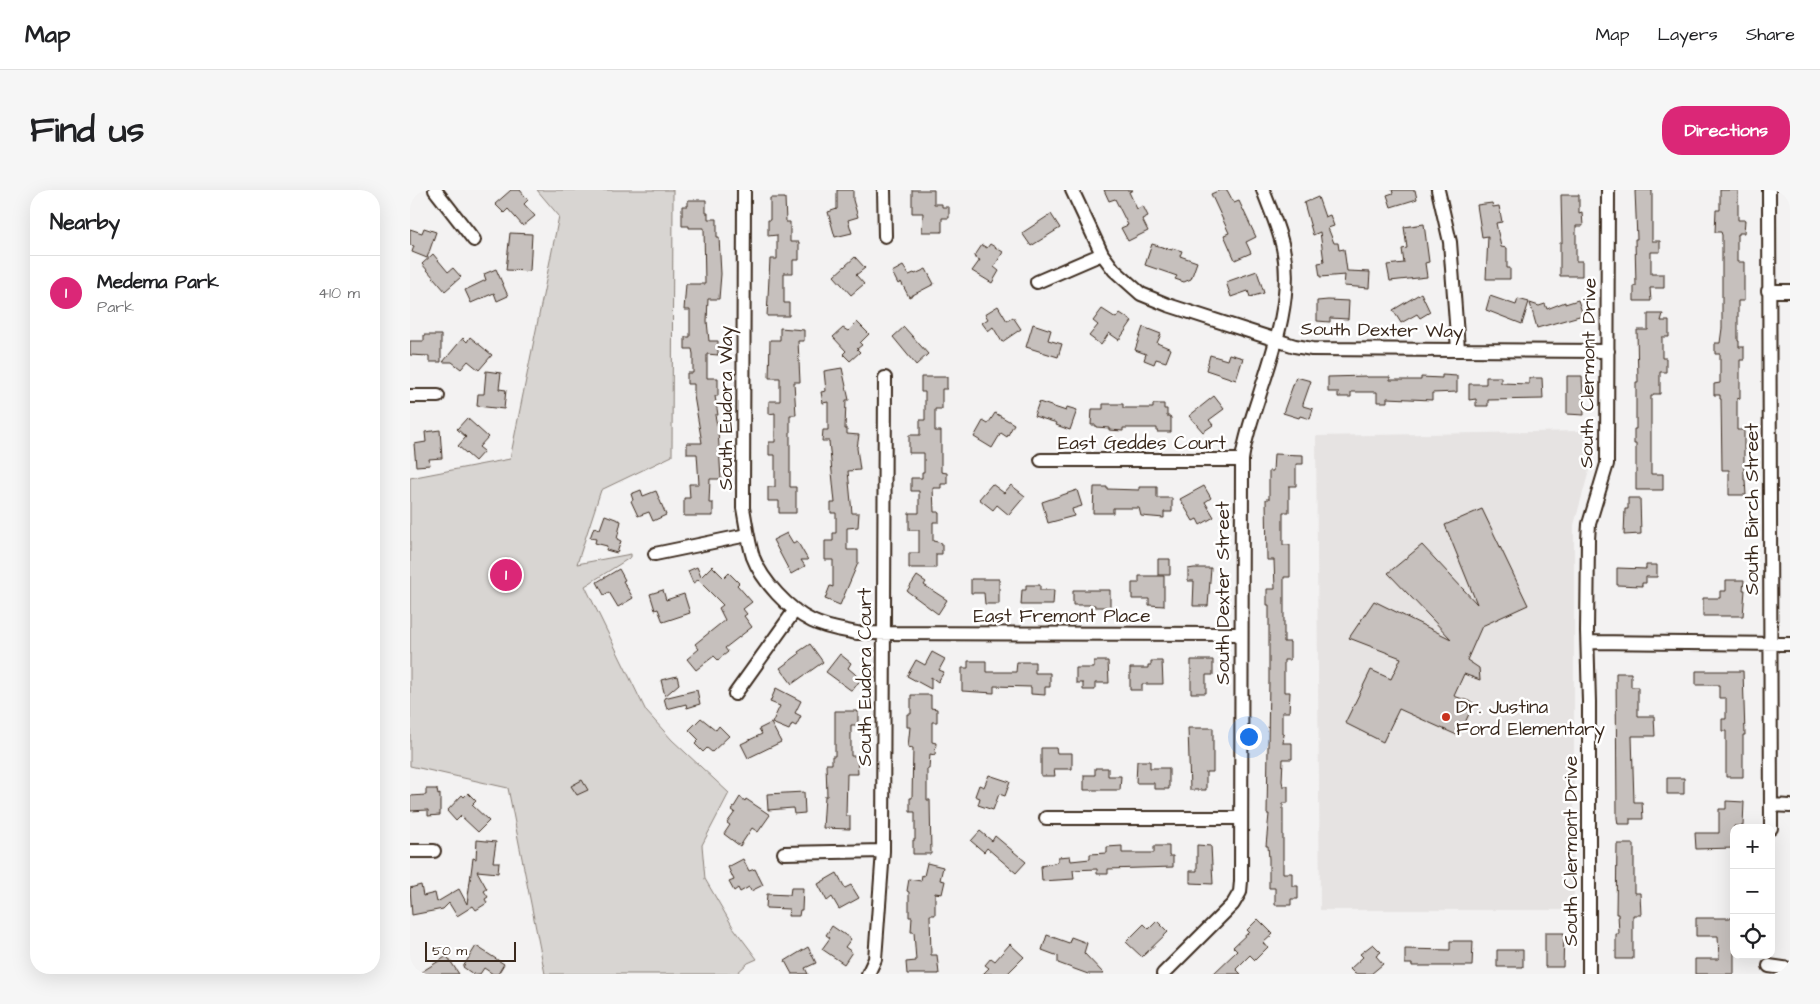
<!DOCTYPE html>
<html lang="en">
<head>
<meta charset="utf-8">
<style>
  body { margin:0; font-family:"Architects Daughter",sans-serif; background:#f6f6f6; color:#202124 }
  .controls { position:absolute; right:15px; bottom:15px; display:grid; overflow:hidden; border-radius:10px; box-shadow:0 5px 20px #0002 }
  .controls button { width:45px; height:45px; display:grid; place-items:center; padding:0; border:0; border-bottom:1px solid #e0e0e0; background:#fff; color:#202124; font:25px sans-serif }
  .scale { position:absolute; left:15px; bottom:12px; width:91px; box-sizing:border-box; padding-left:5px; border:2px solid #3b2a1e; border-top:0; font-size:14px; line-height:18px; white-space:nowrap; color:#3b2a1e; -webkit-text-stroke:4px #fff; paint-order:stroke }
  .you { position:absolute; left:838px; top:546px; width:18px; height:18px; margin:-12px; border:4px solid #fff; border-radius:50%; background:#1a73e8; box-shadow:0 0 0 8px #1a73e833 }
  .badge { display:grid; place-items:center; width:32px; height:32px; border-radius:50%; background:#db2777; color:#fff; font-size:16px; font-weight:700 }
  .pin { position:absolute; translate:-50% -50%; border:2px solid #fff; box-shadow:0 1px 5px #0006 }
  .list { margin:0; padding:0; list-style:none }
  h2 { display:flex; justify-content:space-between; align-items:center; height:65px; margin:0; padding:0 20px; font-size:21px }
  h2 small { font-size:16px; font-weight:400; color:#757577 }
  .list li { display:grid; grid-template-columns:32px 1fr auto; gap:15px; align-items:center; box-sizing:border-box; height:75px; padding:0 20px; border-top:1px solid #e0e0e0 }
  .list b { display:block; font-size:19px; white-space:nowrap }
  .list p { margin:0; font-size:16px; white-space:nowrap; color:#757577 }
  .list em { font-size:16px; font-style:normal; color:#757577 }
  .icon { flex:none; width:28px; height:28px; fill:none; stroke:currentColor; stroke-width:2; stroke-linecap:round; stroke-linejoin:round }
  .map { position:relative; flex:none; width:1380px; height:784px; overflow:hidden; border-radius:20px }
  header { display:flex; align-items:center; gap:30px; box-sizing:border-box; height:70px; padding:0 25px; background:#fff; border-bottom:1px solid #e0e0e0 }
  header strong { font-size:24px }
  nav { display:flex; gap:28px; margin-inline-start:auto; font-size:18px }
  .intro { display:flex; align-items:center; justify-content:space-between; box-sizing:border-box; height:120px; padding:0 30px }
  h1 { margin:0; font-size:35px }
  .button { padding:12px 22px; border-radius:20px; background:#db2777; color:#fff; font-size:18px; font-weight:700 }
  main { display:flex; gap:30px; padding:0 30px }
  aside { flex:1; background:#fff; border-radius:20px; box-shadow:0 5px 20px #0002 }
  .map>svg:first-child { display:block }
  .built { fill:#e6e3e2 }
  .green { fill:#d8d5d2; stroke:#8a8078 }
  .building { fill:#c6c0bd; stroke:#3b2a1e }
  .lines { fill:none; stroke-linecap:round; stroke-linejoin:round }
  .minor-casing { stroke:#3b2a1e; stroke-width:16 }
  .minor { stroke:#fff; stroke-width:12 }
  .poi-dot { fill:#c8321e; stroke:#fff; stroke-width:2 }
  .labels { text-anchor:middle; stroke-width:5; stroke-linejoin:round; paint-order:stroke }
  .street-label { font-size:19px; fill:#3b2a1e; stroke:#fff }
  .poi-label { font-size:19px; fill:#3b2a1e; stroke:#fff; text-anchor:start }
</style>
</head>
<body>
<header>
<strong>Map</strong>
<nav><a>Map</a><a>Layers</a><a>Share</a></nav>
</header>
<div class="intro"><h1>Find us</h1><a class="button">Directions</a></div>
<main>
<aside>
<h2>Nearby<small></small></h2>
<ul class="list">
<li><span class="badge">1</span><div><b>Medema Park</b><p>Park</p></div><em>410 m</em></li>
</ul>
</aside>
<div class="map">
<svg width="1380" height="784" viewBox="0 0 1380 784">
  <rect width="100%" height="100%" fill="#f3f2f2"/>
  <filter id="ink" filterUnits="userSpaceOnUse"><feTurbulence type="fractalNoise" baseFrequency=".02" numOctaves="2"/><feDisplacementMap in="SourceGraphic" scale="10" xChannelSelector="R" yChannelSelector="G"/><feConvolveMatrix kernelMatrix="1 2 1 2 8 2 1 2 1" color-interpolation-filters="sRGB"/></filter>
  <g filter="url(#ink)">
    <path class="built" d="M1184 234 1182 270 1164 335V720H910L906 246 1170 241Z"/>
    <path class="green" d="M127 0H263L262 266 191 300 167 374 221 364V367L175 396 236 521 262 550 319 603 292 655 295 689 323 737 347 769 338 773 326 784H135L98 598 0 576V288L100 269 149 26Z"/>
    <path class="building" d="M101 0H110L118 10 114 14 125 26 113 36 98 19 94 23 85 14Z
      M427 0H443V10L448 27 438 30 442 43 425 47 418 22 427 19Z
      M502 0H524V14H532V17H539V28H532V42H512L513 23H502Z
      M694 0H723L719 2 727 19 733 16 738 26 732 29 738 41 718 51 711 38 718 35 705 9 699 11Z
      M810 0H817L824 13 829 11 846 47 836 52 841 63 825 70 814 45 819 43 801 4Z
      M982 0H1005L1007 9 981 17 977 5 983 3Z
      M1227 0H1242V51H1250V62H1241V84H1254V98H1240L1241 111H1224V96H1226L1225 49H1227L1225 1Z
      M1310 0H1328V30H1335L1334 43H1329V45H1327V72H1334V111H1328V151H1329V157H1334V170H1330V208L1327 209V240H1334V290H1335L1336 305H1319V280H1312L1311 209H1310V205H1304V194L1310 193V164H1305V153H1310L1312 138V45L1311 42H1305L1306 20H1310Z
      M1151 5H1169V23L1172 22 1173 36H1166V71H1172V86H1150V53H1152Z
      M908 7 915 27 920 25 924 36 918 38 924 53H928L929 60 934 59 937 81 960 82 959 98 934 96 935 85 910 87 908 73 914 72 910 42 903 45 894 13Z
      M360 8H375L376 32H380V52H389V70H383V83H374V113H379V126H357L360 69H367V45L358 46V30H360Z
      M278 10H296V23H298V29H307V47H309L311 84 309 109H298L297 131 299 151H308V165L297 164V188H308V206H305L308 225H305L308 240 311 289H300L299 313H303V326H274V308H280L279 294H289L287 264H277V253H292L284 206V194H277V183H283V164L282 159H275V147H280V120H274L276 94H295L294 38H279V36H272V16H278Z
      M1082 13 1083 17 1089 16 1092 32 1086 33 1091 57 1097 58V78H1100V89H1076L1078 46 1072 47 1067 15Z
      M641 24 650 38 621 56 612 43Z
      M1014 34 1019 72 1015 73 1017 87 980 91 977 75 994 73 992 59 997 58 994 37Z
      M14 38 26 42 17 68 2 62 4 56 0 55V39L12 43Z
      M100 43 122 44 120 81 96 80Z
      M580 54 593 62 584 77 589 81 582 93 562 81 570 70 564 67 572 55 577 58Z
      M742 54 762 60V58L772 61 770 66 787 72 781 89 774 92 765 89 767 86 735 75Z
      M23 64 38 82 43 78 51 87 35 101 12 74Z
      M445 67 455 78 446 85 454 94 441 105 424 86Z
      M493 76 499 85 504 83 505 84 516 79 524 94 499 107 491 92 488 94 482 82Z
      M86 79 98 106 87 111 84 103 61 113 55 100 76 90 74 84Z
      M847 81 854 103 840 107 838 101 821 107 816 92Z
      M1011 103 1020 122 1010 128 1007 124 991 133 983 120Z
      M1080 106 1106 115 1108 109 1119 112 1112 134 1076 120Z
      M918 110 939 111 938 129 920 128V132L907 131V111Z
      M1168 110 1173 125 1127 138 1120 113 1129 116 1135 114 1137 119 1155 112V114Z
      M588 116 597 131 603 127 611 139 592 152 583 137 578 141 572 133 578 129 575 124Z
      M692 119 706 128 710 123 722 131 709 150 699 143 691 155 679 146 688 135 683 131Z
      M1238 124H1253L1251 131H1259V147H1252V168H1256V182H1250V204H1243V206H1241V284H1253V300H1226V254H1224V239H1226V192H1228L1227 140H1238Z
      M447 132 459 144 450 153 452 155 447 159 450 162 440 171 433 164 436 161 423 147 433 138 438 141Z
      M623 134 641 140 638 150 652 154 648 167 616 157Z
      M494 137 518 164 506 175 483 147Z
      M733 137 751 144 747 153 761 159 756 172 746 169 744 174 734 170 736 164 725 160Z
      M370 138 394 140V151H388L390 192H384L386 225H380V297H386V323H369V311H358V297H365V265H359V252H365V223L359 224V211H370V188H359L360 150H370Z
      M14 145H31V172H19V166L0 165V151H14Z
      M60 147 82 165 69 180 58 171 51 179 42 172H33L53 148 57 152Z
      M819 164 833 168 826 190 796 180 800 165 817 170Z
      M432 178 439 210H436L435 239H437V244L449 245 447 258 450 280 438 281 442 323H449L448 337 437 338V360H448V373L430 415 415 409 420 396 423 397V370H415V351H423V343H426V323H421V313H425L419 251H412L413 240H418V212L413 213 411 202 416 201 414 181Z
      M76 181 91 183 89 199 96 200 94 219 67 216 68 204H74Z
      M1032 185 1047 186V202L1022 203V210L977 208V212H967V202H941V207H928V202H918V187L956 186V187H980V190H1011V187L1032 188Z
      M1157 186H1172L1174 225 1157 224Z
      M511 187H537V199H532V219H525V241H531V282L537 283V294H531V298H523L524 322H529V332H523V351L532 353V364H526V378H499V363H509V340H499V323H509V301H501V288H512V282H514V263H499V245H510V230H515V202H511Z
      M886 187 901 191 893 214V216L903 219 900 229 890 226 889 228 873 223Z
      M1076 187H1091V193L1119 194V188H1132L1133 209 1078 210V216H1066V209L1059 210V194H1076Z
      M804 206 814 219 799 230 803 235 793 242 779 226Z
      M629 212 656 221 657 217 667 220 660 240 646 235 647 233 624 226Z
      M693 214H713V218H743V214H754V219H757V226H760L761 228V242H747V238H713V241L699 240V238L686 237V235H681L682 219H693Z
      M585 223 604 234 597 247 591 243 582 258 564 247 573 231 578 234Z
      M57 228 78 247 69 257 74 261 65 271 48 256 56 247 47 239Z
      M30 240 32 268 19 269 20 275 6 276 4 254 16 252 15 242Z
      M864 264 893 265V274H886V296H879V322H873V355H880V387H874V452H880V470H874V502H880L879 522H872V544H874L873 553H882V569H873L872 591 873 596H878V613H873V683H882V696H888V709H881V715H865V698H859V669L858 656H856L859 624H857L859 490V415H857V399H865L864 370H857L856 309H859V281H863Z
      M582 294 594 303 601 295 615 306 599 325 587 315 583 320 569 309Z
      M794 296 801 308 795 312 804 327 790 335 787 329 783 331 770 309Z
      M684 297H697V299L729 300V297H747V308H762V322H754V328L731 326 729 318H703V323H683Z
      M231 300 233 306 246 301 256 325 243 331 239 322 228 326 221 311 223 310 221 304Z
      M667 300 672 316 662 319 664 326 638 333 632 312Z
      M1218 308H1230L1231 344 1214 345 1215 319H1218Z
      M1072 319 1118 415 1072 436 1057 470 1069 478 1070 490 1054 484 1044 506 1064 513 1049 546 989 519 973 552 935 533 961 480 981 489 991 468 939 448 964 411 1041 449 978 383 1012 355 1067 414 1035 335Z
      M195 325 211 331 207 349 211 351 207 363 196 360 197 356 185 353 186 349 180 348 184 337 190 339Z
      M377 343 383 353 387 351 398 370H391L395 376 381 384 363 350Z
      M748 369H760V385H748Z
      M1236 375H1247V387H1236V393H1232V396L1207 395V378L1236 379Z
      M302 376 314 388 319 383 329 393 327 395 342 412 333 419 337 424 334 426 342 437 315 458 318 462 308 470 304 466 286 480 277 469 289 459 285 454 315 430 309 418 313 415 288 390 283 393 278 381 287 377 291 387Z
      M784 378H801L798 416H783L784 391H778V379Z
      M209 379 215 390 213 391 223 408 208 417 199 402 194 405 187 392Z
      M507 386 516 392 514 395 537 410 528 424 497 401Z
      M729 386H754V416L739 415V409H722V393H729Z
      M561 389H589V414H575L574 403H561Z
      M1316 390H1334L1333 400H1335L1333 426H1293V408H1310V401H1316Z
      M616 395H630V400H644L643 415H611L612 400H616Z
      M253 400 256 410 274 404 280 423 253 432 248 419 245 420 240 404Z
      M663 400H700V417H685V415H663Z
      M400 454 413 472 382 494 370 478 389 464 388 462Z
      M522 462 535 469 529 480 534 482 528 492 521 487V499L497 486 506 470 515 475Z
      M430 464 441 473 438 478 451 489 442 501 416 482Z
      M781 470H803V485H796V503H781Z
      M558 471H576V482H606L607 472H625V483H640V497H635V505L621 504V497L584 496V503L552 501V478H558Z
      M684 471H698L699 493H685V500H673V493H666V478H684Z
      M741 471H752L753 494H732V500H720V478H738V475H741Z
      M1286 481H1333L1335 545H1333V587H1316V541H1312V529H1316V508H1309V495H1286Z
      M1206 483H1221V497H1228V526H1244L1245 546H1222L1224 612H1232L1233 629H1220V634H1208L1207 628Z
      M267 486 269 494 255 506 251 490Z
      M366 498 391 511 385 523 391 526 386 536 382 534 379 540 362 533 370 516 360 512Z
      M287 500 290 514 277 518 276 514 257 519 254 508Z
      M501 505H521V518L527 519V532H522V552L526 553 525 565 520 564 519 579H517V610H520L521 664H503V650H505V622H500V608H502L503 558 498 557 500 537H497V524H501Z
      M425 521H448V535H441V566H447L448 584H437L436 626H440V639L413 638 415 606H417L416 574H422V566H425Z
      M291 528 306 540 309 536 319 546 302 562 297 558 293 562 285 554 289 550 279 540Z
      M361 533 371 552 338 568 331 554 352 544 349 539Z
      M778 538H803V582H796V600H780Z
      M631 558H646L647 563H662V579H644L645 586H631Z
      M727 571H740V578H759V599H744V593H726Z
      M685 578H698V586H711L710 600H674V585H685Z
      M579 585 600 592 595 606 589 604 583 620 568 615 570 608 565 606 569 595 574 597Z
      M1257 588H1274V604H1257Z
      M172 590 178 600 167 605 161 596Z
      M16 599H27L28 605 30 604V625L18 626V620L0 621V606L16 605Z
      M394 602 395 623 384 624 383 618 358 620 357 604Z
      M58 603 66 611 62 615 79 631 68 642 51 626 46 631 37 621 52 605 54 607Z
      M330 607 335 611 336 609 360 625 348 642 342 638 330 656 314 644 320 635 317 633 325 622 322 620Z
      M1316 611 1334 612 1333 636H1324V658L1286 659 1285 643H1309V619H1316Z
      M570 641 582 651 585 646 616 672 606 683 577 658 574 662 561 651Z
      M67 650 86 652 83 672H89L88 683 67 681 77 699 74 701 78 707 75 709 77 713 66 720 63 716 47 726 39 713 33 719 2 725 0 698 11 695 13 706 25 703 27 712 49 699 57 714 63 668 66 669Z
      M1207 654H1224V703H1230L1231 725H1223V769H1206V744H1209L1208 724H1206Z
      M787 655 801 656 803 694 780 693V681H787Z
      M712 656V663H744V656H759V666H763V677L698 679V684H687V679L663 680 664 689 632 691 631 676 648 672V667L660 666 661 671 680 669V664L697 663V657Z
      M333 669 339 681 345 679 353 695 341 701 339 697 330 702 328 698 324 701 319 692 324 690 318 677Z
      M517 673 533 677 530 690 535 691 532 704 525 703V725H520L521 765H527L529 784H497L496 772 506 771 504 742H501L502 727H499V702L497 701 499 689 511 691 512 685 514 686Z
      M427 683 435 698 441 695 449 708 429 719 422 707 417 711 408 694Z
      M381 698H393L392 720H390L389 726H378L379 719 356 718 357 704 380 705Z
      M1286 728H1324V784H1285V769H1309L1308 746H1286Z
      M848 729 863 744 853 753 858 757 845 770 840 765 826 779 831 784H803L827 761 823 757 839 742 837 740Z
      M747 731 758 742 732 767 716 752 734 734 739 739Z
      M422 736 441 749 435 757 442 762 434 774 412 759 420 748 416 745Z
      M1135 743H1154L1153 777H1135Z
      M637 745 659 753 661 747 677 753 674 763 694 784H678L648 773V766L632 760Z
      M1040 751H1063L1062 776H1002V774H995V759L1040 760Z
      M600 754 614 767 597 784H573L579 778 575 775 581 768 585 771Z
      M963 754 971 762 966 766 973 774 961 784H945L940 779 953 767 950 764Z
      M66 756 94 774 88 784H83L74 778 70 784H63L53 777Z
      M398 757 406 773 395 778 398 784H382L375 771Z
      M1087 760H1113V777H1087Z
      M37 766 49 784H8Z"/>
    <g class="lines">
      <g class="minor-casing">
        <path id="minor" d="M25 0 64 50
          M334 0 333 318C336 334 338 351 343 367 352 391 379 420 402 431 416 438 432 440 447 443L831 444
          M474 0 475 46
          M662 0 692 64 704 80 731 104 758 115 885 156 902 159 1198 161
          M1028 0 1040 52 1048 159
          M1359 0 1361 638
          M627 92 692 64
          M1358 101H1380
          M0 206H28
          M631 270H832
          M245 364 337 345
          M1178 452 1380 454
          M325 504 385 420
          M1361 615 1380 616
          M636 628H831
          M0 661H24
          M374 663 473 661
          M1359 776 1380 779
          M458 784 465 769 473 661 475 188
          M753 784 823 714 830 702 831 691 832 270C835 246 844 223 851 200 865 157 883 104 873 58 869 38 860 19 853 0
          M1179 784V512L1177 441 1178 350 1179 334 1197 274 1198 0"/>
      </g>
      <use href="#minor" class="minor"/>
    </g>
  </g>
  <circle class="poi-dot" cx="1036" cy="527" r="5"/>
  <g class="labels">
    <g class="street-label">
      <text transform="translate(972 139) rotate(1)" y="7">South Dexter Way</text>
      <text transform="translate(1177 183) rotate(-89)" y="7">South Clermont Drive</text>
      <text transform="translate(315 218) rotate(-90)" y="7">South Eudora Way</text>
      <text x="732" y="259">East Geddes Court</text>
      <text transform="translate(1341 319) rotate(-90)" y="7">South Birch Street</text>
      <text transform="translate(812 403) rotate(-90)" y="7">South Dexter Street</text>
      <text x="652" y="432">East Fremont Place</text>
      <text transform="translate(454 487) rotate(-90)" y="7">South Eudora Court</text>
      <text transform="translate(1160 661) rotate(-90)" y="7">South Clermont Drive</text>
    </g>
    <g class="poi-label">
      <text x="1046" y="523">Dr. Justina<tspan x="1046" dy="22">Ford Elementary</tspan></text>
    </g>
  </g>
</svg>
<div class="controls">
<button>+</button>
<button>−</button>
<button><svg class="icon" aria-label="locate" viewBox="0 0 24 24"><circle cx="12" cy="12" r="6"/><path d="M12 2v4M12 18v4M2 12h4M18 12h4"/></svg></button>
</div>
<div class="scale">50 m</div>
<div class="you"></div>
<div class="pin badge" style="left:96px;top:385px">1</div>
</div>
</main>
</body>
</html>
